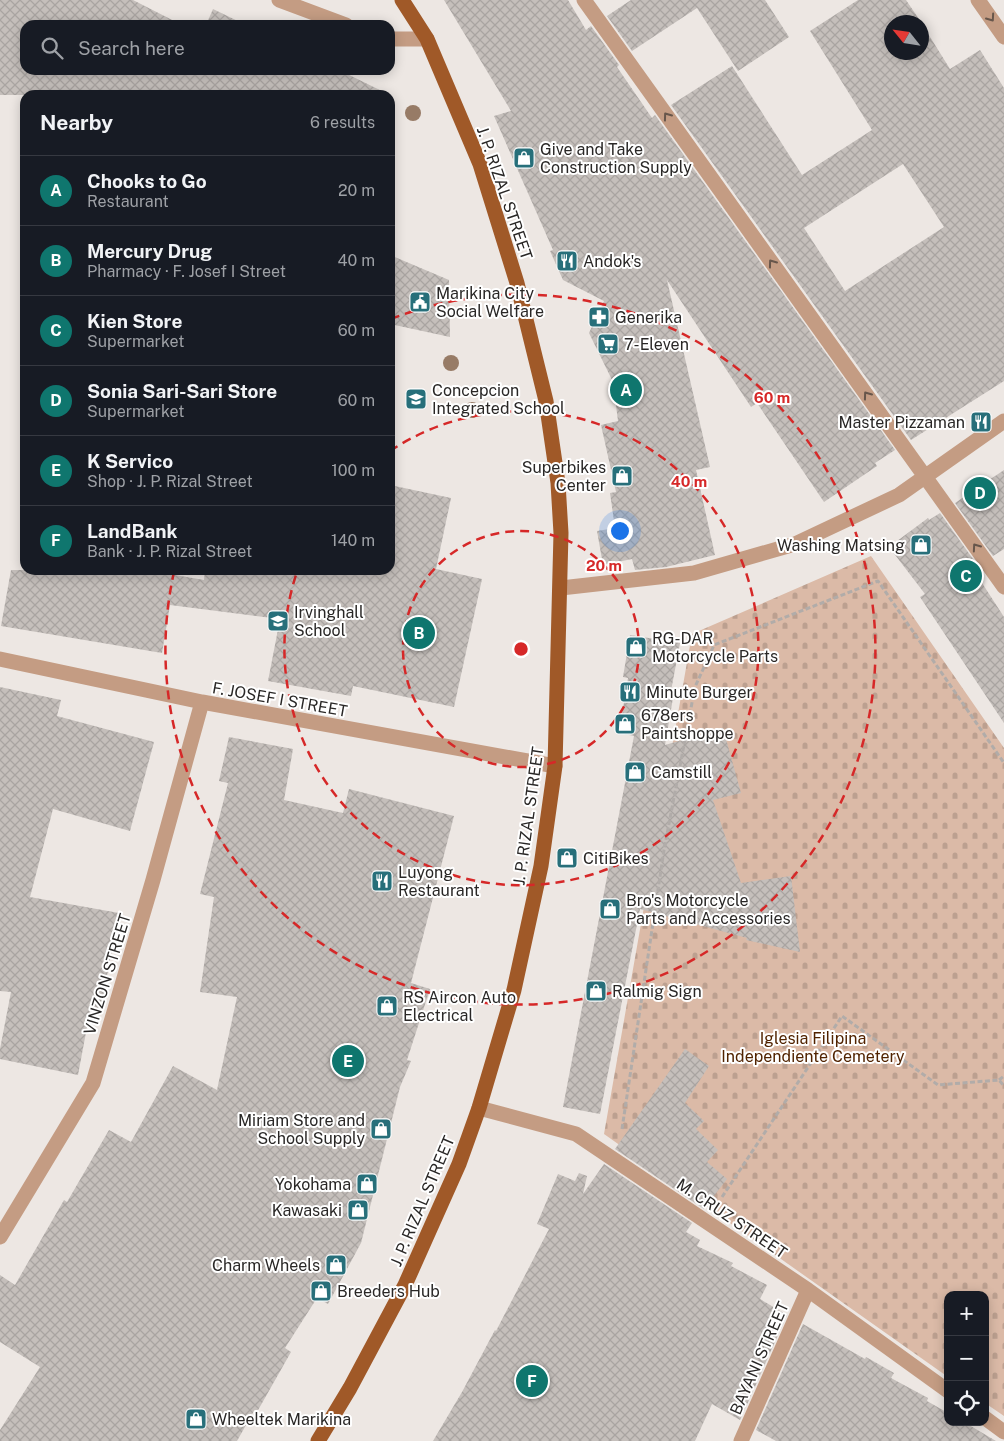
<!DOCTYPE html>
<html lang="en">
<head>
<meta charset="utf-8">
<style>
  body { margin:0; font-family:"Public Sans",sans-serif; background:#20242c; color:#f1f3f6 }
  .controls { position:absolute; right:15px; bottom:15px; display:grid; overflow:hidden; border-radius:10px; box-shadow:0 2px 12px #0003 }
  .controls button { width:45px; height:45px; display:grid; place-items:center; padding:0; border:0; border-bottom:1px solid #363941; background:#171b24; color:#f1f3f6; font:25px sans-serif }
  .compass { position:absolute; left:884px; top:15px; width:45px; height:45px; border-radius:50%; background:#171b24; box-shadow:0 2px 12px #0003; rotate:300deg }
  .you { position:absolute; left:619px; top:530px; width:18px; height:18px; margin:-12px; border:4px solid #fff; border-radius:50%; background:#1a73e8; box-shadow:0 0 0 8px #1a73e833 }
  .badge { display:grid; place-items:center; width:32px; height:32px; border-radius:50%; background:#0f766e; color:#fff; font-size:16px; font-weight:700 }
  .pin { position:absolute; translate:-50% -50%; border:2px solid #fff; box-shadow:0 1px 5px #0006 }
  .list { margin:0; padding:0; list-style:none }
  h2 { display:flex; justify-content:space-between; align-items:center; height:65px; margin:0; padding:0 20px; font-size:21px }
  h2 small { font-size:16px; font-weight:400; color:#9ea1a6 }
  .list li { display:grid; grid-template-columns:32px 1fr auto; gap:15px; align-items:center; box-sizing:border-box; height:70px; padding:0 20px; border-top:1px solid #363941 }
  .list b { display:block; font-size:19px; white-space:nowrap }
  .list p { margin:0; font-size:16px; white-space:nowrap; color:#9ea1a6 }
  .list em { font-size:16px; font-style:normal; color:#9ea1a6 }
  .icon { flex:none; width:28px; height:28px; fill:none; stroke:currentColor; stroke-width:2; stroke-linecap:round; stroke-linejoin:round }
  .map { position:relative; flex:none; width:1004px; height:1441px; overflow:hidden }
  .search { position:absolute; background:#171b24; box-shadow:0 2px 12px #0003; left:20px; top:20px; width:375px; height:55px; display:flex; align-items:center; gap:12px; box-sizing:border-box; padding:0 18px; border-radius:15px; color:#9ea1a6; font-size:19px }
  .panel { position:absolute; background:#171b24; box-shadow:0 2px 12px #0003; left:20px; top:90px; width:375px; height:485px; border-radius:15px }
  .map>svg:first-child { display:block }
  .cemetery { fill:url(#cemetery-stones) }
  .building { fill:url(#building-cross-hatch); fill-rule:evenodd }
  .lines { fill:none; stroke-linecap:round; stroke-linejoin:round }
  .path { stroke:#b1aca9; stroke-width:3; stroke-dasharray:5 2.5; stroke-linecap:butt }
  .minor { stroke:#c49c83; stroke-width:15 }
  .major { stroke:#a05928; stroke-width:15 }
  .tree { fill:#977b66 }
  .oneway { stroke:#67564b }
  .ring { fill:none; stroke:#d62828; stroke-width:2.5; stroke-dasharray:9 6 }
  .labels { text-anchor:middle; stroke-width:4; stroke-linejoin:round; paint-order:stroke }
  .poi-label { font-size:16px; fill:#292726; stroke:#fff; text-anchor:start }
  .street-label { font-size:16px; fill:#292726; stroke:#fff }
  .park-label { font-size:16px; fill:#512300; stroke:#fff }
  .centre { fill:#d62828; stroke:#fff; stroke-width:2.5 }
  .ring-label { font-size:15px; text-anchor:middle; font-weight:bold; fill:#d62828; stroke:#fff; stroke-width:4; stroke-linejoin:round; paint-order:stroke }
</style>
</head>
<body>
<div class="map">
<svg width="1004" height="1441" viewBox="0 0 1004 1441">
  <defs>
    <pattern id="cemetery-stones" width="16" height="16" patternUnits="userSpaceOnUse" patternTransform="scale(1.25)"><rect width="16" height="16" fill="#dbbaa7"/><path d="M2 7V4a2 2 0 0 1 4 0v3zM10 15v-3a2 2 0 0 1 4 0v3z" fill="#bca090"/></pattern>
    <pattern id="building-cross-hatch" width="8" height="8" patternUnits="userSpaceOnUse" patternTransform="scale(1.25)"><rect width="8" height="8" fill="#c5bfbb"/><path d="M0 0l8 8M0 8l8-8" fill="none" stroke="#a9a4a1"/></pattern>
  </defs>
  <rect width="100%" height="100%" fill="#ede7e3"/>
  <path class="cemetery" d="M871 556 1004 748V1416L985 1403V1295H948V1377L604 1134 692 634Z"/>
  <path class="building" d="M0 0H133L182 25H25V70H339L390 95H0Z
    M444 0H568L586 30 591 26 619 65 617 67 652 118 655 115 895 450 875 463 877 466 824 502 757 403 751 407 667 280 710 467 696 470 715 555 666 567 635 570 632 559 603 565 597 531 615 528 610 493 616 492 601 425 618 421 613 382 589 333 604 301 563 280 550 251 553 250 494 116 511 111Z
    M631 0H765L789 37 738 71 697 8 632 51 607 16Z
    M858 0H906L921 22H892V52H922V24L950 69 980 50 1004 88V381L911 440 671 105 732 66 802 175 872 130 810 31ZM903 164 944 227 845 291 804 228Z
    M213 9 246 25H206Z
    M390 255 449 280 450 337 390 324Z
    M1004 470V549L993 556 955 503Z
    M390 485 451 498 436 569 482 579 454 707 353 686 351 696 268 681 280 619 170 605 162 653 1 626 11 570H146L204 580 205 570H390Z
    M940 513 978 566 973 569 1004 617V723L920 597 925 594 889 547 928 518 929 520Z
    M630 635 680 643 671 691 674 692 665 745 723 728 741 793 713 800 741 883 791 876 800 952 746 940 747 938 640 909 600 1114 563 1107 634 736 619 733 628 678 623 677Z
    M0 687 61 700 57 716 154 742 130 831 53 809 30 897 119 913 100 1013 90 1011 78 1075 0 1059V1049L11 992 0 991Z
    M229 737 293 749 284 800 343 813 349 789 454 816 411 983 430 989 407 1060 411 1061 400 1087 361 1243 328 1304 317 1298 285 1348 291 1352 257 1412 254 1411 237 1441H0V1430L40 1367 0 1342V1275L15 1285 64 1200 67 1202 109 1130 131 1142 173 1066 217 1090 237 997 200 992 214 897 200 894 228 783 219 781Z
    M685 1049 709 1066 685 1103 704 1121 696 1129 718 1150 707 1162 727 1179 704 1209 615 1149Z
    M604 1164 692 1223 686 1232 700 1240 697 1246 733 1263 731 1266 767 1285 760 1299 787 1315 740 1420 712 1404 695 1441H433L462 1392 495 1330 496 1331 549 1229 537 1224 558 1174 575 1181 579 1173 587 1176 583 1194Z
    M803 1324 865 1359 866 1357 894 1373 891 1378 928 1398 927 1401 948 1413V1422H964L996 1441H776L756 1430Z"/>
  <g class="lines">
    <path class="path" d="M999 1080 1004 1076
      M622 1129 664 850 695 687 714 645 878 581 1004 763
      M722 1197 842 1016 938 1085 999 1080 1004 1086"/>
    <path class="minor" d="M279 0 346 25
      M584 0 1004 587
      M978 0 1004 37
      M390 39H427
      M561 588 694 573 795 544 899 495 1004 421
      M0 659 202 702 555 766
      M479 1108 576 1134 808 1290 948 1391
      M0 1237 93 1083 153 880 202 702
      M985 1418 1004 1432
      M741 1441 808 1290"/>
    <path class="major" d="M318 1441 350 1388 405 1285 459 1164 479 1108 514 990 541 866 555 766 561 533 558 483 546 401 517 283 480 164 427 39 402 0"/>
  </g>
  <g class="tree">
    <circle cx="413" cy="113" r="8"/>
    <circle cx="451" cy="363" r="8"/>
    <circle cx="472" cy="410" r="8"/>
  </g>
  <defs><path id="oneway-chevron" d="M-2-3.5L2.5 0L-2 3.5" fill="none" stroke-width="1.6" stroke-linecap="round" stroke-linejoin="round" transform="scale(1.25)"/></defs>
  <g class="oneway">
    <use href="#oneway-chevron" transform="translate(991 18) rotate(55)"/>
    <use href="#oneway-chevron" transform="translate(667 116) rotate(-126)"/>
    <use href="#oneway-chevron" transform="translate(772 263) rotate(-126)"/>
    <use href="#oneway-chevron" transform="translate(867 395) rotate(-126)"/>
    <use href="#oneway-chevron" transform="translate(976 547) rotate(-125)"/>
  </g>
  <g class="ring">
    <circle cx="521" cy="649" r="118"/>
    <path d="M390 451A237 237 0 1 1 297 572"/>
    <path d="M391 319A355 355 0 1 1 174 572"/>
  </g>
  <defs>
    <g id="shop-square" transform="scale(1.125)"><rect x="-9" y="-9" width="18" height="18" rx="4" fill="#276f7a" stroke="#fff"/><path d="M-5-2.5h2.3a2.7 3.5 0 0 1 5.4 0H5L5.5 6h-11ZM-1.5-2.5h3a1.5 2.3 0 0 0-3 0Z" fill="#fff"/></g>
    <g id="restaurant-square" transform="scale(1.125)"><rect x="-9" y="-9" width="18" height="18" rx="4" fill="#276f7a" stroke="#fff"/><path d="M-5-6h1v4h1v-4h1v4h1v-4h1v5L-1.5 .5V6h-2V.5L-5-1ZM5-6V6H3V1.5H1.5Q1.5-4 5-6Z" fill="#fff"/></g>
    <g id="civic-square" transform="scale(1.125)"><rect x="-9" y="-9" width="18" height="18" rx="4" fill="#276f7a" stroke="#fff"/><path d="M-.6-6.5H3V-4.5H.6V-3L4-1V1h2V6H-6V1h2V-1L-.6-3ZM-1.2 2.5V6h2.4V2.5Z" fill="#fff"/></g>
    <g id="pharmacy-square" transform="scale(1.125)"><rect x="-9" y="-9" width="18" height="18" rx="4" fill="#276f7a" stroke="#fff"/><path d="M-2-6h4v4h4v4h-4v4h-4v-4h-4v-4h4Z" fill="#fff"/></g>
    <g id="supermarket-square" transform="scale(1.125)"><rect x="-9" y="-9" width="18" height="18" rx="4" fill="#276f7a" stroke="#fff"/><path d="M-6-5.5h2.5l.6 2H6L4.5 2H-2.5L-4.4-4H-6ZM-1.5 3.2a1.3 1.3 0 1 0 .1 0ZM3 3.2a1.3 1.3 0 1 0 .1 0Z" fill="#fff"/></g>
    <g id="school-square" transform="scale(1.125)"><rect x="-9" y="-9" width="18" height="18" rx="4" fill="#276f7a" stroke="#fff"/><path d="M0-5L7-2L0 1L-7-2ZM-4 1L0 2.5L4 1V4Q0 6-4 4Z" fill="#fff"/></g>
  </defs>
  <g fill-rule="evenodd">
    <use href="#shop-square" x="524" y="158"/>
    <use href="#restaurant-square" x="567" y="261"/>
    <use href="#civic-square" x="420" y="302"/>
    <use href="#pharmacy-square" x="599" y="317"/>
    <use href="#supermarket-square" x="608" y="344"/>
    <use href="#school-square" x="416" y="399"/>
    <use href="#restaurant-square" x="981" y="422"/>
    <use href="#shop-square" x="622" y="476"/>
    <use href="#shop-square" x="921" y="545"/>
    <use href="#school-square" x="278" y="621"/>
    <use href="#shop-square" x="636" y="647"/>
    <use href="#restaurant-square" x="630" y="692"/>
    <use href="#shop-square" x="625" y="724"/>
    <use href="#shop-square" x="635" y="772"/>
    <use href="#shop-square" x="567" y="858"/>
    <use href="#restaurant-square" x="382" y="881"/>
    <use href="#shop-square" x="610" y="909"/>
    <use href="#shop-square" x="596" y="991"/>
    <use href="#shop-square" x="387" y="1006"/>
    <use href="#shop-square" x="381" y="1129"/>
    <use href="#shop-square" x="367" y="1184"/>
    <use href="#shop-square" x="358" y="1210"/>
    <use href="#shop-square" x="336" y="1265"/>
    <use href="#shop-square" x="321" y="1291"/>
    <use href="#shop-square" x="196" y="1419"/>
  </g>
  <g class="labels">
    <g class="poi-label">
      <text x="540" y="155">Give and Take<tspan x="540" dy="18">Construction Supply</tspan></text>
      <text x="583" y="267">Andok's</text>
      <text x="436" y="299">Marikina City<tspan x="436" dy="18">Social Welfare</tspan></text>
      <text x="615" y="323">Generika</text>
      <text x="624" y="350">7-Eleven</text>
      <text x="432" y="396">Concepcion<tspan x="432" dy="18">Integrated School</tspan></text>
      <text x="965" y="428" text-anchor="end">Master Pizzaman</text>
      <text x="606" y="473" text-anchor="end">Superbikes<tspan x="606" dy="18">Center</tspan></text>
      <text x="905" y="551" text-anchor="end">Washing Matsing</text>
      <text x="294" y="618">Irvinghall<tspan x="294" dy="18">School</tspan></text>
      <text x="652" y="644">RG-DAR<tspan x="652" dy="18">Motorcycle Parts</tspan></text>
      <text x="646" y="698">Minute Burger</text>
      <text x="641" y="721">678ers<tspan x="641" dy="18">Paintshoppe</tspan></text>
      <text x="651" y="778">Camstill</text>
      <text x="583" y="864">CitiBikes</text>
      <text x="398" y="878">Luyong<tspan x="398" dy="18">Restaurant</tspan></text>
      <text x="626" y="906">Bro's Motorcycle<tspan x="626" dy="18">Parts and Accessories</tspan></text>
      <text x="612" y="997">Ralmig Sign</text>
      <text x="403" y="1003">RS Aircon Auto<tspan x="403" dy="18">Electrical</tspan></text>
      <text x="365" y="1126" text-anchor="end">Miriam Store and<tspan x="365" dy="18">School Supply</tspan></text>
      <text x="351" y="1190" text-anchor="end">Yokohama</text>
      <text x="342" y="1216" text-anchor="end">Kawasaki</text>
      <text x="320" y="1271" text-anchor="end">Charm Wheels</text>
      <text x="337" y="1297">Breeders Hub</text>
      <text x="212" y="1425">Wheeltek Marikina</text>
    </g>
    <g class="street-label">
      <text transform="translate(505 193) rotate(71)" y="6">J. P. RIZAL STREET</text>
      <text transform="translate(280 699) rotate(10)" y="6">F. JOSEF I STREET</text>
      <text transform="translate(528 816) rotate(-82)" y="6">J. P. RIZAL STREET</text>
      <text transform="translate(107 974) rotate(-73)" y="6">VINZON STREET</text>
      <text transform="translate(422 1201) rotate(-67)" y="6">J. P. RIZAL STREET</text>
      <text transform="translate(732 1218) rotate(34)" y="6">M. CRUZ STREET</text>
      <text transform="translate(759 1358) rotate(-66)" y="6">BAYANI STREET</text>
    </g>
    <g class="park-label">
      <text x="813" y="1044">Iglesia Filipina<tspan x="813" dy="18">Independiente Cemetery</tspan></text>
    </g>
  </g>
  <circle cx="521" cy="649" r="8" class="centre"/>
  <g class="ring-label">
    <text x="772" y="403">60 m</text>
    <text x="689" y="487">40 m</text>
    <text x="604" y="571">20 m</text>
  </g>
</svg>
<div class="controls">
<button>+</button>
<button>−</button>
<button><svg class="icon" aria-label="locate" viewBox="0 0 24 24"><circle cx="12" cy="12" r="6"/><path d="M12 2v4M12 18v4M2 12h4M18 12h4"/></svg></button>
</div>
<svg class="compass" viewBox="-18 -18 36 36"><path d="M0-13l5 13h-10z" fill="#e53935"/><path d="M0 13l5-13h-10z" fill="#9ea1a6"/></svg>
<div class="you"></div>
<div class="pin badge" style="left:626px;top:390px">A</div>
<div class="pin badge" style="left:419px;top:633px">B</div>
<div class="pin badge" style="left:966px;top:576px">C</div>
<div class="pin badge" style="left:980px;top:493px">D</div>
<div class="pin badge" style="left:348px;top:1061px">E</div>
<div class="pin badge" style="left:532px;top:1381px">F</div>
<div class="search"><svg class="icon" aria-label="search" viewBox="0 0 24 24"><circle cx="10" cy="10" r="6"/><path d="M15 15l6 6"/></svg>Search here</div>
<section class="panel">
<h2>Nearby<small>6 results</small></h2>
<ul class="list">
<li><span class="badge">A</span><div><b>Chooks to Go</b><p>Restaurant</p></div><em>20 m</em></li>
<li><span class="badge">B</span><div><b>Mercury Drug</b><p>Pharmacy · F. Josef I Street</p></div><em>40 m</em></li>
<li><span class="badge">C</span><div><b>Kien Store</b><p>Supermarket</p></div><em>60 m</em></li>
<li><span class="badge">D</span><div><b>Sonia Sari-Sari Store</b><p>Supermarket</p></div><em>60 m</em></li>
<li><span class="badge">E</span><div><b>K Servico</b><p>Shop · J. P. Rizal Street</p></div><em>100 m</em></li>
<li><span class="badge">F</span><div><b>LandBank</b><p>Bank · J. P. Rizal Street</p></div><em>140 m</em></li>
</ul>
</section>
</div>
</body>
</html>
